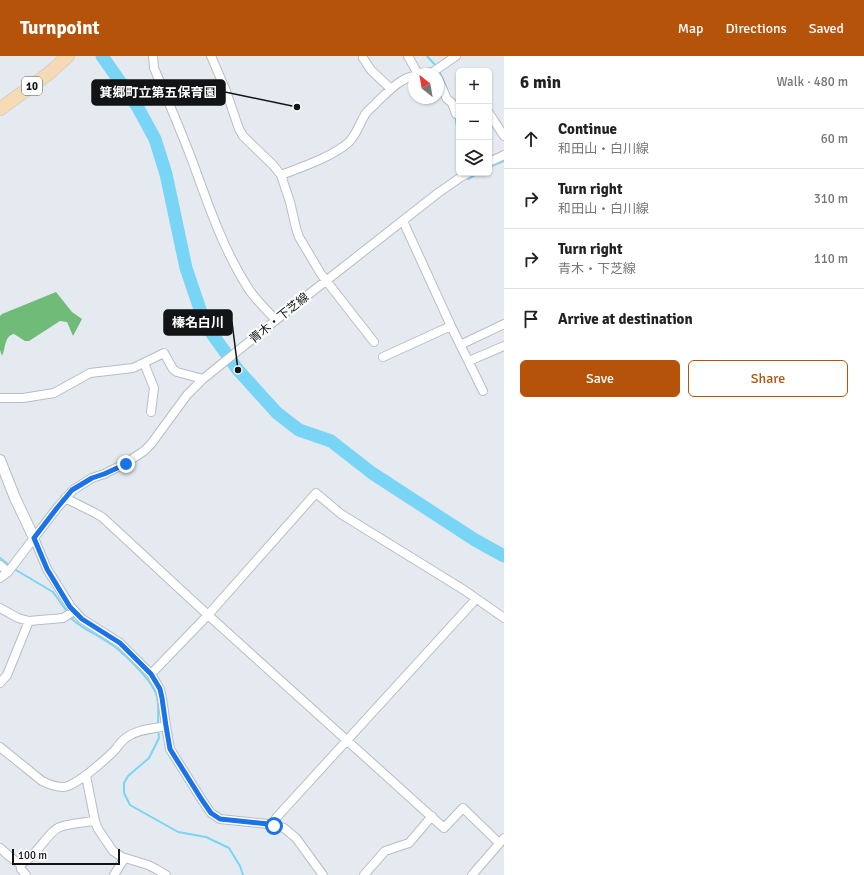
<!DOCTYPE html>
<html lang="en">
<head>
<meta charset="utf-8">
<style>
  body { margin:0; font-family:Signika,"Noto Sans JP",sans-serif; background:#f2f2f2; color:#222 }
  .controls { position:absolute; right:12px; top:12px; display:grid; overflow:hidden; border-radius:6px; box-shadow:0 1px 3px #0004 }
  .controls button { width:36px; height:36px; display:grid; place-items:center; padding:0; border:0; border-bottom:1px solid #e0e0e0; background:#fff; color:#222; font:20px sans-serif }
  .compass { position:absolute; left:408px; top:12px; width:36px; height:36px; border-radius:50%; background:#fff; box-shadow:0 1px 3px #0004; rotate:329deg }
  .scale { position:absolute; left:12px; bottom:10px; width:108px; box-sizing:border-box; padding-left:4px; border:2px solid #121416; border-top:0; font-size:11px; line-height:14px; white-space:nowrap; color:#121416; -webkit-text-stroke:3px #fff; paint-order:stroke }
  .stop { position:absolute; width:12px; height:12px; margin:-9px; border:3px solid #1a73e8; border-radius:50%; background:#fff }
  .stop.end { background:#1a73e8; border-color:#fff; box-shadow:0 1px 4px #0008 }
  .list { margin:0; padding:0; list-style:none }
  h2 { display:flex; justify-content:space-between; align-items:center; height:52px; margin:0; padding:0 16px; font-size:17px }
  h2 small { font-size:13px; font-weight:400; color:#767676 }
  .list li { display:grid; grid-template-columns:26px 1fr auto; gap:12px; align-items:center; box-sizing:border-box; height:60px; padding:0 16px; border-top:1px solid #e0e0e0 }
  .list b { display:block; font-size:15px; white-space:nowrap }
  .list p { margin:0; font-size:13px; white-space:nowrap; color:#767676 }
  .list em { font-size:13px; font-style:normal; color:#767676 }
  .actions { display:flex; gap:8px; padding:12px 16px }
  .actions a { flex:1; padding:9px 0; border:1px solid #b45309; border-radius:6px; text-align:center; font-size:14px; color:#b45309 }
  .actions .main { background:#b45309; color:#fff }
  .icon { flex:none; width:22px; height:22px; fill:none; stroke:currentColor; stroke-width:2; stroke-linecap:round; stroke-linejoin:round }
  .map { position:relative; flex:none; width:504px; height:819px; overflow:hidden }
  header { display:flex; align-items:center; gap:24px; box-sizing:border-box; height:56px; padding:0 20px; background:#b45309; color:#fff }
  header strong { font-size:19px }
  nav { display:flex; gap:22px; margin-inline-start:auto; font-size:14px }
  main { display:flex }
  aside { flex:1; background:#fff }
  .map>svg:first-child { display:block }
  .forest { fill:#70bb77 }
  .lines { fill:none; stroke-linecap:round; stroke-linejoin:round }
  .stream { stroke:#79d5f5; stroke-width:2 }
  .river { stroke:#79d5f5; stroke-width:13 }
  .minor-casing { stroke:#b8bdc4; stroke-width:10 }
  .tertiary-casing { stroke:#b8bdc4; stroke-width:12 }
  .primary-casing { stroke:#c6c7c7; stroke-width:14 }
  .minor { stroke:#fff; stroke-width:8 }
  .tertiary { stroke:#fff; stroke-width:10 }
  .primary { stroke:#f5dab5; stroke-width:13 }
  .route { stroke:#1a73e8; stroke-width:5 }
  .labels { text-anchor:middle; stroke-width:4; stroke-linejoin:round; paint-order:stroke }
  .shield { fill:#fff; stroke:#595a5c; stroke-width:1 }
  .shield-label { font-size:11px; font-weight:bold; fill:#121416 }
  .street-label { font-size:12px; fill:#121416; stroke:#fff }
  .leader { fill:none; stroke:#121416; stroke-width:1.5 }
  .callout-dot { fill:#121416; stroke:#fff; stroke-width:1.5 }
  .callout { fill:#121416; stroke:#121416; stroke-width:1.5 }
  .callout-label { font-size:13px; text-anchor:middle; font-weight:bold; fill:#fff }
</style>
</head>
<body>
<header>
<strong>Turnpoint</strong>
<nav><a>Map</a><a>Directions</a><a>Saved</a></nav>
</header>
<main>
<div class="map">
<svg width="504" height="819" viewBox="0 0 504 819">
  <rect width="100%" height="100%" fill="#e5eaf1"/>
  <path class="forest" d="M56 236 72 256 82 263 73 280 67 266 60 265 29 285H25L14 278C4 280 6 292 2 300L0 294V260L2 258Z"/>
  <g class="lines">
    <path class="stream" d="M427 0 437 11
      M439 15 447 33
      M455 60 459 80
      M489 111 504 105
      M468 123 479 117
      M0 502 9 509
      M16 514 53 536 68 557
      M70 561C79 571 94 577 106 585 120 593 153 624 157 641 159 649 158 659 158 668
      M158 673 159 682 149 702 128 720 124 727V737L130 749 178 776 206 781 229 792 240 810 243 819"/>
    <path class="river" d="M102 0 137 50 155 83 166 118 186 212 205 268 238 314 277 357 299 374 331 385 372 417 475 484 504 500"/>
    <g class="minor-casing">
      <path id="minor" d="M153 0 154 12C167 42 180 73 192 104 208 148 223 193 248 232 256 244 266 254 276 264
        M211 0 226 35 239 73 243 80 273 109 281 119 290 146 296 172 299 181 321 218 374 286
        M408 0 418 18
        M363 2 371 14 391 33
        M421 18 433 16 456 0
        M438 23 447 43 452 47 456 58 459 57
        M489 57 504 80
        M489 106 504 99
        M281 119C302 111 332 101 349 86 357 78 360 66 366 57 369 53 374 50 377 46 388 36 399 23 414 20
        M403 165 451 270 483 335
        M460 289 504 268
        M383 301 451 270
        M469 305 504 290
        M144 307 154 332 151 356
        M0 342H23L54 337 90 317 133 312 164 297 173 313 177 316 203 323
        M65 442 95 457 102 461 208 559 444 772 463 752 499 787
        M34 482 47 513 71 551 82 563 120 587 151 618 160 633 162 642 166 670 170 693 202 744 211 757 220 763 268 768 284 772 296 782 323 819
        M0 509 8 516
        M0 522 8 516 57 452 73 434 92 422 104 418 126 407 144 395 151 388 187 339 203 323 276 264 438 137 461 121 468 117
        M0 552 18 562 29 565
        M151 618 208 559 316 437 341 458 464 534 504 562
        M0 627 7 619 29 565 63 562 74 555
        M0 691 42 725C48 728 56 731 63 731 75 731 106 703 115 694 119 689 122 684 127 681 138 673 153 673 166 670
        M86 720 95 765 98 773 113 795 122 801 148 809 156 813 166 819
        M274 770 276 762 476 543
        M0 792C4 795 14 806 20 807 31 808 47 777 58 772 65 768 86 766 95 765
        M20 807 21 813 26 819
        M114 819 124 803
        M364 819 385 795 409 787 432 760
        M472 819 504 782"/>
    </g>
    <g class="tertiary-casing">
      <path id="tertiary" d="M0 404 15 442 34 482"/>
    </g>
    <g class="primary-casing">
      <path id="primary" d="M0 53 48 18 68 0"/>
    </g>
    <use href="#minor" class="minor"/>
    <use href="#tertiary" class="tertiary"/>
    <use href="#primary" class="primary"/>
  </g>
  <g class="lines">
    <path class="route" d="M126 408 104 418 92 422 72 434 57 452 34 482 47 513 70 551 82 563 120 587 151 618 160 633 162 642 166 670 170 693 202 744 211 757 220 763 268 768 274 770"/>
  </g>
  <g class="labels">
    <rect class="shield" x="22" y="21" width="20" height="18" rx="3"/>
    <g class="shield-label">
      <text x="32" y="34">10</text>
    </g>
    <g class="street-label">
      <text transform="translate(279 262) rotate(-39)" y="4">青木・下芝線</text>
    </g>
  </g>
  <path class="leader" d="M297 51L225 36M238 314L232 266"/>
  <g class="callout-dot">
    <circle cx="297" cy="51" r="4"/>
    <circle cx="238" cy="314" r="4"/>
  </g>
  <g class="callout">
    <rect x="92" y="24" width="133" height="25" rx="4"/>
    <rect x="164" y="254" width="68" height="25" rx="4"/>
  </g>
  <g class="callout-label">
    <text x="158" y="41">箕郷町立第五保育園</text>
    <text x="198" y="271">榛名白川</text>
  </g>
</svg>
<div class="controls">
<button>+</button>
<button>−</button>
<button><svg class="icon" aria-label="layers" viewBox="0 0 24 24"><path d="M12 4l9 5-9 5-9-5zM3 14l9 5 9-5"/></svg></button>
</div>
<svg class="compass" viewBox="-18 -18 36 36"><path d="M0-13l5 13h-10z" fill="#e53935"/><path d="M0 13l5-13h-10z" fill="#767676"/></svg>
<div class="scale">100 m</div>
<div class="stop" style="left:274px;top:770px"></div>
<div class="stop end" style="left:126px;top:408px"></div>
</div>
<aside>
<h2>6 min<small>Walk · 480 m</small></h2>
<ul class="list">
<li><svg class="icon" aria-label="ahead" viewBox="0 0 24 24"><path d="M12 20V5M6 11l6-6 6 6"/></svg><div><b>Continue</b><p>和田山・白川線</p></div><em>60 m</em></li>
<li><svg class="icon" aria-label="right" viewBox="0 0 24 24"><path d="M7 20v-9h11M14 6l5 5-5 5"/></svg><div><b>Turn right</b><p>和田山・白川線</p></div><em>310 m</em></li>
<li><svg class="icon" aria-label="right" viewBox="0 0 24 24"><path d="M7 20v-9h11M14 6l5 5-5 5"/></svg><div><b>Turn right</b><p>青木・下芝線</p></div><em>110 m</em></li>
<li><svg class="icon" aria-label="arrive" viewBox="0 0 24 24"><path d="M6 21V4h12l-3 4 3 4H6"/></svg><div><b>Arrive at destination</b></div></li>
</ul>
<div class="actions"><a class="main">Save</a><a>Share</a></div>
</aside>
</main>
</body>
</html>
